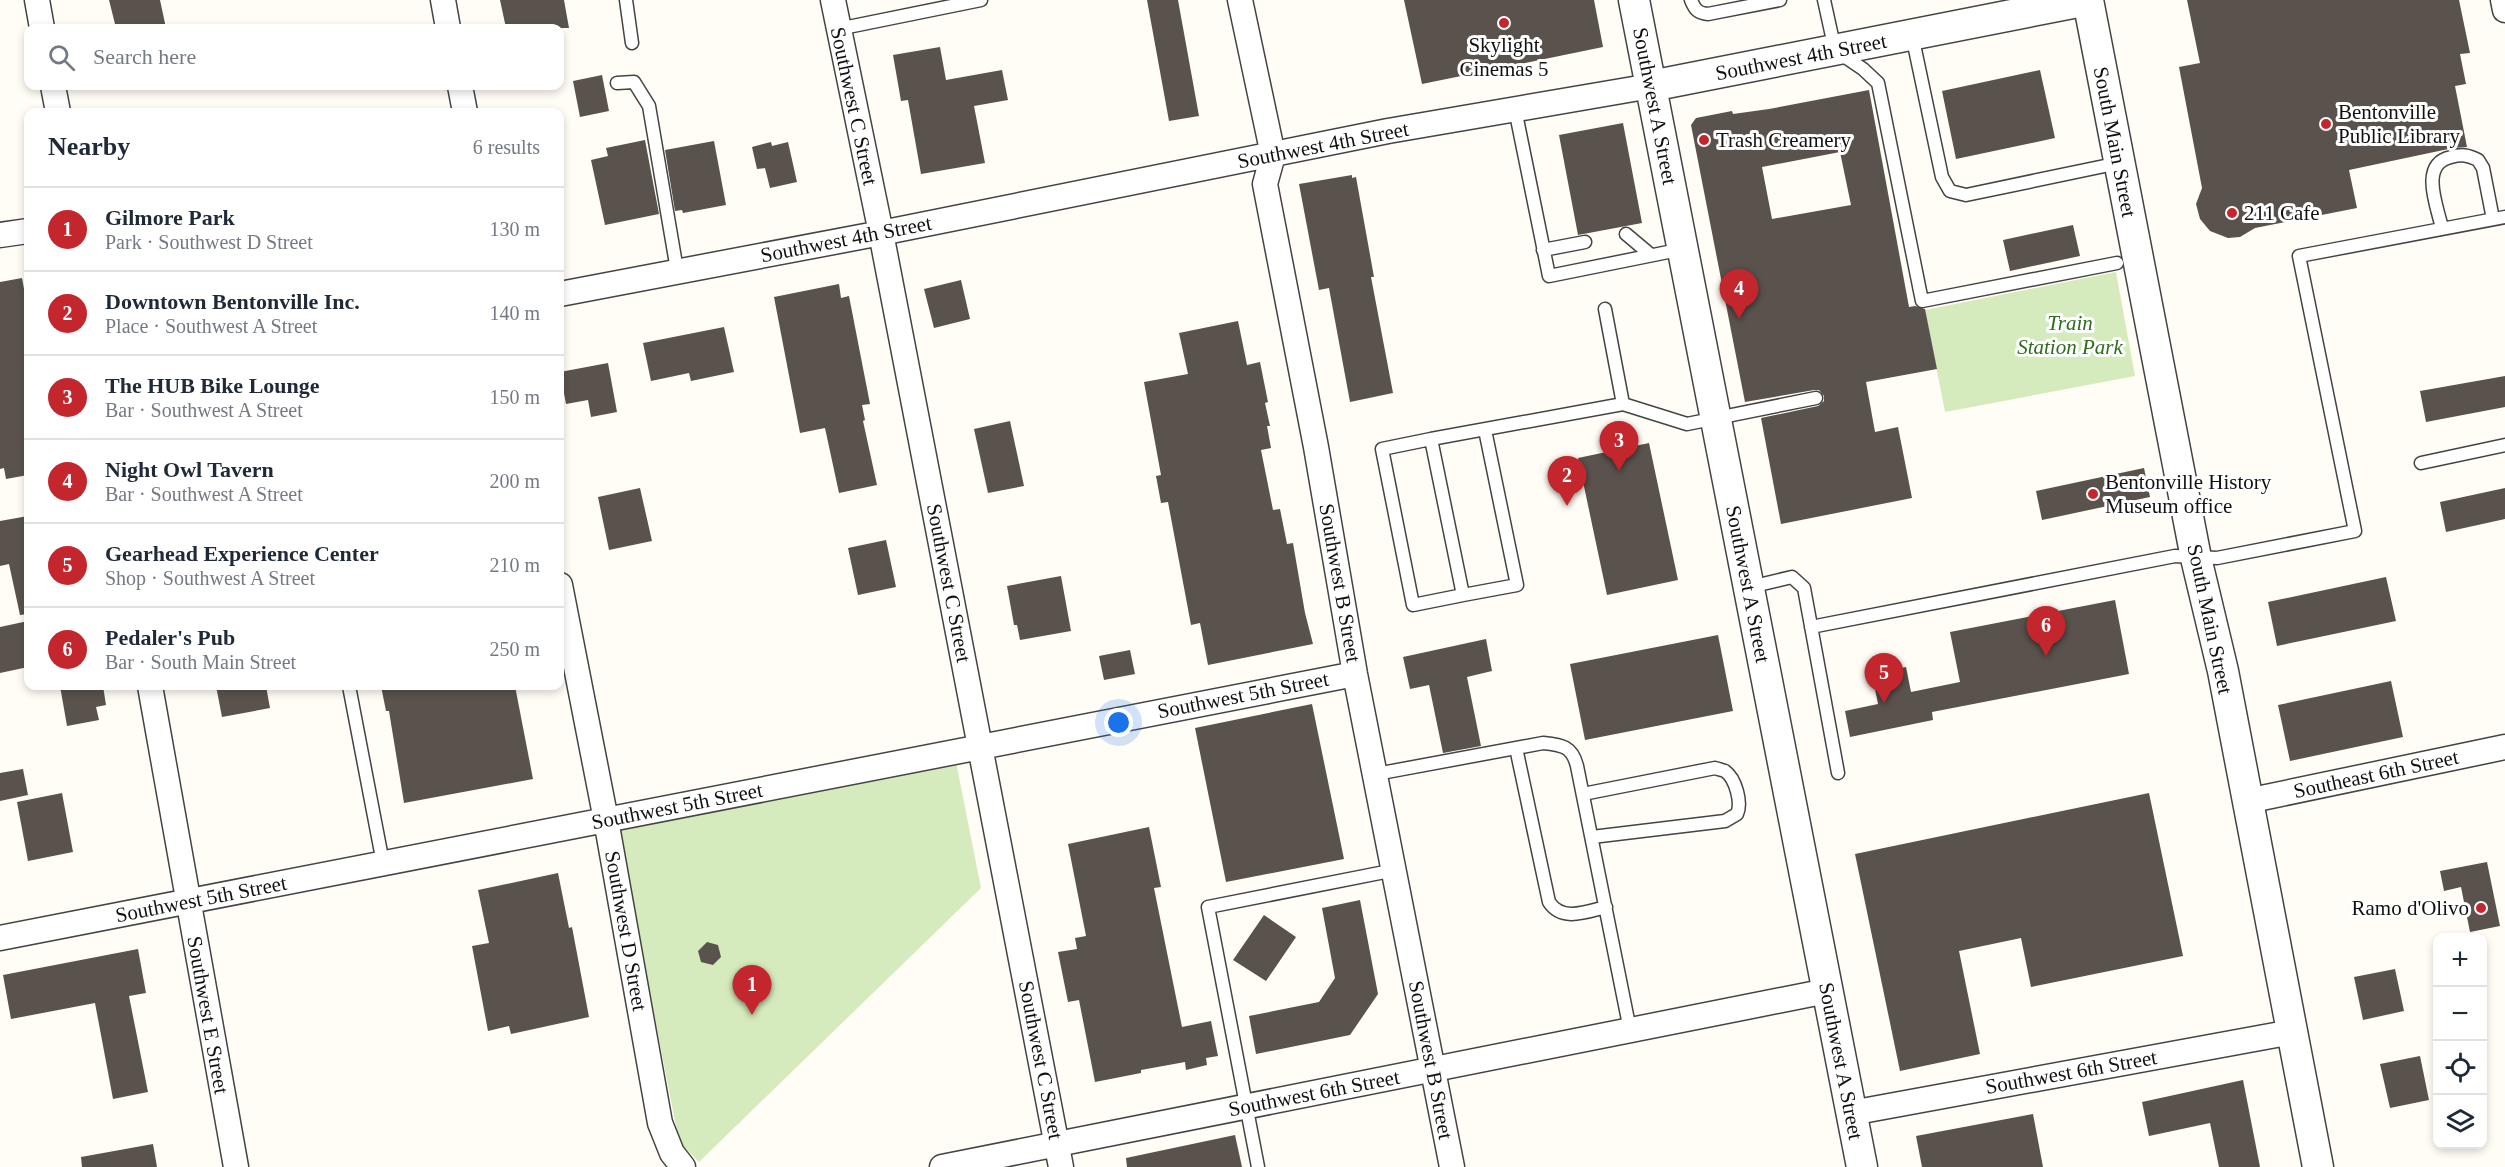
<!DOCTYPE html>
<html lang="en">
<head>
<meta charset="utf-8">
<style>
  body { margin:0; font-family:"Times New Roman",serif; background:#f6f6f7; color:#1f2937 }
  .controls { position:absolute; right:18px; bottom:18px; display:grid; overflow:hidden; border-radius:12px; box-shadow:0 3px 9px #0003 }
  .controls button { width:54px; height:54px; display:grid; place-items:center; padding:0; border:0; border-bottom:2px solid #e0e1e3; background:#fff; color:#1f2937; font:30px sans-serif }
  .you { position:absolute; left:1119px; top:723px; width:21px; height:21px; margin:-15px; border:4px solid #fff; border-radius:50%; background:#1a73e8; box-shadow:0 0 0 9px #1a73e833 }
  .badge { display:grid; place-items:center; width:39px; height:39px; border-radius:50%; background:#c4262e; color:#fff; font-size:20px; font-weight:700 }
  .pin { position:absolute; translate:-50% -50px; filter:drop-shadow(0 2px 3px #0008) }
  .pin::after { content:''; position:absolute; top:32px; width:21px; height:18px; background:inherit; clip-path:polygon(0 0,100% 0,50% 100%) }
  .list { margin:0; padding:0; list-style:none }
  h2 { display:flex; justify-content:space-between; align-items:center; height:78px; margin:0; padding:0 24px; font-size:26px }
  h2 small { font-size:20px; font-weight:400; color:#747a83 }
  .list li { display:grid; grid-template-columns:39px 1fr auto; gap:18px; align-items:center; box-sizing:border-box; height:84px; padding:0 24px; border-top:2px solid #e0e1e3 }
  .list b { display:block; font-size:22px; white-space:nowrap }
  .list p { margin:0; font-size:20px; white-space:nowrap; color:#747a83 }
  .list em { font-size:20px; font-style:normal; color:#747a83 }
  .icon { flex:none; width:33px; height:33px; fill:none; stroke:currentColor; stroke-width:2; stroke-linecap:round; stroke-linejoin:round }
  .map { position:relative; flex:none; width:2505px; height:1167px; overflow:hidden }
  .search { position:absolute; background:#fff; box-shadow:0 3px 9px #0003; left:24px; top:24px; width:540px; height:66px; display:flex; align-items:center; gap:15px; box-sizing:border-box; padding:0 21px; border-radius:12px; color:#747a83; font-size:22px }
  .panel { position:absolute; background:#fff; box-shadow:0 3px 9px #0003; left:24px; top:108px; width:540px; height:582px; border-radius:12px }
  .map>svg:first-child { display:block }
  .green { fill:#d5ebbd }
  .building { fill:#5a524d; fill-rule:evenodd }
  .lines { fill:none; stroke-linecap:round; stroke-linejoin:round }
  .service-casing { stroke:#444; stroke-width:15 }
  .minor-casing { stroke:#444; stroke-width:27 }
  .tertiary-casing { stroke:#444; stroke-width:33 }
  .service { stroke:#fff; stroke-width:12 }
  .minor { stroke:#fff; stroke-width:24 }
  .tertiary { stroke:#fff; stroke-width:30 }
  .poi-dot { fill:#c4262e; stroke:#fff; stroke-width:2 }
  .labels { text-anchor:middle; stroke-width:6; stroke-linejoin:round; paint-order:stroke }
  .poi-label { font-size:21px; fill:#111; stroke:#fff; text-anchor:start }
  .street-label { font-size:21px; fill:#111; stroke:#fff }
  .park-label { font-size:21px; font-style:italic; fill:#2f6b1f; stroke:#fff }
</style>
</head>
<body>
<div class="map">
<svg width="2505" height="1167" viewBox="0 0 2505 1167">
  <rect width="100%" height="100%" fill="#fffdf5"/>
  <path class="green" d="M2116 272 2135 376 1945 412 1925 310Z
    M956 762 981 888 699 1162 679 1142 618 828Z"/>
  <path class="building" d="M109 0H160L166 28H116Z
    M500 0H564L569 28H506Z
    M1147 0H1178L1199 116 1169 121Z
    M1404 0H1594L1603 47 1422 84Z
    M2187 0H2459L2470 53 2460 54 2466 84 2455 86 2467 147 2453 148 2349 170 2357 208 2255 228 2240 237 2228 238 2210 231 2200 219 2196 204 2202 188 2179 67 2200 63Z
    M940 47 946 80 1002 70 1008 100 974 106 985 163 921 174 908 100 901 101 893 55Z
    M2040 70 2055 138 1956 159 1942 91Z
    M602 75 609 111 580 117 573 81Z
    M1869 90 1909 307 1915 306 1925 309 1937 369 1866 382 1875 432 1898 427 1912 498 1781 524 1761 418 1818 406 1824 401V396L1819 390H1814L1745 402 1691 125 1696 118 1732 111 1733 114 1769 109ZM1840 152 1851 205 1772 219 1762 167Z
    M1623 123 1642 223 1578 235 1559 135Z
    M645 140 659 214 605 225 591 160 608 156 606 148Z
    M714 141 726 205 683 213 682 210 675 211 665 150Z
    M771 142 772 146 788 142 797 182 770 188 765 168 757 169 752 147Z
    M1352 175V178L1356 177 1374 277H1371L1393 393 1350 402 1329 288 1319 290 1299 184Z
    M2073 225 2080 256 2010 271 2003 240Z
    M22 278 28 310V475L6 479 4 468 0 469V282Z
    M961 280 970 319 934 328 924 289Z
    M839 284 841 298 849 296 870 404 862 405 865 420 863 421 877 485 839 493 825 428 800 433 774 297Z
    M1238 321 1247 365 1260 362 1268 402 1265 403 1270 426H1267L1271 448 1261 450 1273 510 1280 509 1287 544 1293 543 1305 613 1313 644 1208 665 1200 623 1191 625 1168 502 1161 503 1156 476 1161 475 1144 382 1188 374 1179 333Z
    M724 327 734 372 691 381 689 373 651 381 643 343Z
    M608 363 617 412 591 417 588 400 566 404 560 372Z
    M2505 376V407L2426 422 2420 391Z
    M1010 421 1024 486 988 493 974 429Z
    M1649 443 1678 580 1607 595 1578 458Z
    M2144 468 2150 497 2042 520 2036 491Z
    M640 488 652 541 609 550 598 497Z
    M2505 488V519L2446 532 2440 502Z
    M28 516V614L20 615 9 564 0 566V521Z
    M886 540 896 587 858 595 848 548Z
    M1061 576 1071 631 1020 640 1017 625H1014L1007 586Z
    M2386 577 2396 621 2277 646 2268 602Z
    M2115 600 2129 674 1932 712 1933 720 1850 737 1845 711 1878 704 1872 674 1906 667 1911 692 1960 682 1950 632Z
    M28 621V667L0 673V627Z
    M1718 635 1733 711 1585 740 1570 664Z
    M1486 639 1492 671 1467 677 1481 746 1443 753 1429 685 1410 689 1403 657Z
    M1130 650 1135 674 1104 680 1099 656Z
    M2391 681 2403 737 2290 761 2278 705Z
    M60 686H103L106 705 96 707 99 720 67 726Z
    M216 686H266L270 708 222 717Z
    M381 686H515L533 779 404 803 389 711H386Z
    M1312 704 1344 859 1226 882 1195 728Z
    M23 769 28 795 0 801V773Z
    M62 793 73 852 28 861 17 802Z
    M2149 793 2183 956 2031 987 2021 938 1959 951 1980 1054 1900 1071 1855 854Z
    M1149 827 1161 887 1154 888 1182 1027 1211 1021 1218 1056 1206 1058 1207 1065 1186 1070 1185 1062 1141 1070V1073L1095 1082 1079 1000 1068 1002 1058 952 1077 949 1075 938 1086 936 1068 844Z
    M2487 862 2500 926 2470 932 2461 887 2444 891 2440 871Z
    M558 873 569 928 572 927 589 1017 511 1034 509 1026 488 1031 472 946 489 943 478 890Z
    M1360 900 1378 994 1350 1035 1256 1054 1249 1016 1319 1002 1335 978 1322 908Z
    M1264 915 1296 937 1266 981 1233 960Z
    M707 942 718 945 721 957 713 965 701 962 698 951Z
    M138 949 146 993 129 996 148 1092 113 1099 95 1003 11 1019 3 975Z
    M2395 969 2404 1011 2363 1020 2354 977Z
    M2420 1056 2429 1100 2390 1108 2380 1064Z
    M2243 1080 2260 1167H2219L2210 1123 2149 1136 2142 1102Z
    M2033 1114 2043 1167H1922L1916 1136Z
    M1235 1135 1242 1167H1127L1126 1158Z
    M153 1144 157 1167H82L81 1157Z"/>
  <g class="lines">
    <g class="service-casing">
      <path id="service" d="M626 0 632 43
        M1691 0C1695 10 1698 13 1708 14L1780 0
        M1824 0 1835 50 1863 69 1878 83 1922 301 2117 263
        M838 29 981 0
        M1912 35 1942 177 1950 191 1966 195 2119 163
        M617 83 634 82 649 106 677 270
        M1515 109 1549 276 1683 249
        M2442 228C2437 206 2419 164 2451 157 2462 154 2468 155 2478 160L2483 168 2493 219
        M1626 234 1651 255
        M1543 250 1585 242
        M1605 309 1623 404
        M1485 430 1517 585 1463 595 1431 439 1623 404 1687 424 1816 398
        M1431 439 1382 449 1413 605 1463 595
        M2421 463 2505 445
        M1750 587 1792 577 1804 588 1838 773
        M1811 627 2175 556 2217 558 2355 531 2299 256 2505 217
        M349 686 383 863
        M1516 748 1549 902C1562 922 1586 912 1606 907
        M1376 774 1543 743C1562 745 1572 746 1577 766L1630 1030
        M1583 794 1715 768C1718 769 1722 770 1725 771 1736 779 1742 803 1737 814L1725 821 1592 837
        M1258 1167 1208 907 1395 870"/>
    </g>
    <g class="minor-casing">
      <path id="minor" d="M37 0 42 28
        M443 0 448 28
        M833 0 881 233 1061 1167
        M1240 0 1273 155 1265 184 1316 447 1355 674 1452 1167
        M2503 0 2505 10
        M53 86 58 112
        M460 86 465 112
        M0 235 28 231
        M560 294 881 233 1388 131 1651 86
        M560 585 606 820 660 1123 672 1153 683 1167
        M150 686 236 1167
        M2247 801 2505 747
        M0 938 1355 674
        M1851 1113 2292 1032
        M942 1167 1827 991"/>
    </g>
    <g class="tertiary-casing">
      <path id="tertiary" d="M1634 0 1862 1167
        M2088 0 2196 558 2223 671 2318 1167
        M1651 86 2088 0"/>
    </g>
    <use href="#service" class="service"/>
    <use href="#minor" class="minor"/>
    <use href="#tertiary" class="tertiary"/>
  </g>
  <g class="poi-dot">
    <circle cx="1504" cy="23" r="6"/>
    <circle cx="2326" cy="124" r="6"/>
    <circle cx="1704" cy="140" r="6"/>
    <circle cx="2232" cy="213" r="6"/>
    <circle cx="2093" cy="494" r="6"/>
    <circle cx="2481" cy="908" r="6"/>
  </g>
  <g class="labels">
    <g class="poi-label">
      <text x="1504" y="52" text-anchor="middle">Skylight<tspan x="1504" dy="24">Cinemas 5</tspan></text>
      <text x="2338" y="119">Bentonville<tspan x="2338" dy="24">Public Library</tspan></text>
      <text x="1716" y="147">Trash Creamery</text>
      <text x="2244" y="220">211 Cafe</text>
      <text x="2105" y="489">Bentonville History<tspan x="2105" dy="24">Museum office</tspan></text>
      <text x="2469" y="915" text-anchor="end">Ramo d'Olivo</text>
    </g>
    <g class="street-label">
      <text transform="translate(1801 57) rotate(-11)" y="7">Southwest 4th Street</text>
      <text transform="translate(854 106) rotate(78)" y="7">Southwest C Street</text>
      <text transform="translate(1655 106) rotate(79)" y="7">Southwest A Street</text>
      <text transform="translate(2115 142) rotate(79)" y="7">South Main Street</text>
      <text transform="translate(1323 145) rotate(-11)" y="7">Southwest 4th Street</text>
      <text transform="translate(846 239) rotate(-11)" y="7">Southwest 4th Street</text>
      <text transform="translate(949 583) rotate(79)" y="7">Southwest C Street</text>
      <text transform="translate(1340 583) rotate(80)" y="7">Southwest B Street</text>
      <text transform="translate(1748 584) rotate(79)" y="7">Southwest A Street</text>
      <text transform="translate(2210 619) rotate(78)" y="7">South Main Street</text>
      <text transform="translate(1243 695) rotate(-11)" y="7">Southwest 5th Street</text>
      <text transform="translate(2376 774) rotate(-12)" y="7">Southeast 6th Street</text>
      <text transform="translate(677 806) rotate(-11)" y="7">Southwest 5th Street</text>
      <text transform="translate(201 899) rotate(-11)" y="7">Southwest 5th Street</text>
      <text transform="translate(626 931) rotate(80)" y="7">Southwest D Street</text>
      <text transform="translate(208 1015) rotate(80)" y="7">Southwest E Street</text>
      <text transform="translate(1041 1060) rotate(79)" y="7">Southwest C Street</text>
      <text transform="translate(1431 1060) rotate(79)" y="7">Southwest B Street</text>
      <text transform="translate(1841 1061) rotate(79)" y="7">Southwest A Street</text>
      <text transform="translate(2071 1072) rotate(-10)" y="7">Southwest 6th Street</text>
      <text transform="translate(1314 1093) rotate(-11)" y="7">Southwest 6th Street</text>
    </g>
    <g class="park-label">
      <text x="2070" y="330">Train<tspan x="2070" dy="24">Station Park</tspan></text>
    </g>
  </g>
</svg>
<div class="controls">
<button>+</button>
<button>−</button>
<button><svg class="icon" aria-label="locate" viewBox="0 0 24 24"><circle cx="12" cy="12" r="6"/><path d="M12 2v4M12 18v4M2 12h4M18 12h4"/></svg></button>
<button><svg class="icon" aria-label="layers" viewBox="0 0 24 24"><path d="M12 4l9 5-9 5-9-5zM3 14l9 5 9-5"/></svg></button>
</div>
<div class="you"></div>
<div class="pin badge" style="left:752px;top:1015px">1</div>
<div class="pin badge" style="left:1567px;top:506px">2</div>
<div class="pin badge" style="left:1619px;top:471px">3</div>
<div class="pin badge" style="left:1739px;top:319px">4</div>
<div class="pin badge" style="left:1884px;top:703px">5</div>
<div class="pin badge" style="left:2046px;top:656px">6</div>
<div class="search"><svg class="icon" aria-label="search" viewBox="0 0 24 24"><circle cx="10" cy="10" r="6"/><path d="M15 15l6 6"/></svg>Search here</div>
<section class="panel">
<h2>Nearby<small>6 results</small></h2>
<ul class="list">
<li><span class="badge">1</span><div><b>Gilmore Park</b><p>Park · Southwest D Street</p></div><em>130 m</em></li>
<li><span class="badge">2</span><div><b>Downtown Bentonville Inc.</b><p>Place · Southwest A Street</p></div><em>140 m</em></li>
<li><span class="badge">3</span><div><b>The HUB Bike Lounge</b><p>Bar · Southwest A Street</p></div><em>150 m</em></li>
<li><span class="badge">4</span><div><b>Night Owl Tavern</b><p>Bar · Southwest A Street</p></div><em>200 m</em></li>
<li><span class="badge">5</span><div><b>Gearhead Experience Center</b><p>Shop · Southwest A Street</p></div><em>210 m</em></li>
<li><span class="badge">6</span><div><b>Pedaler's Pub</b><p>Bar · South Main Street</p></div><em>250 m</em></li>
</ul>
</section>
</div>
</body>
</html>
